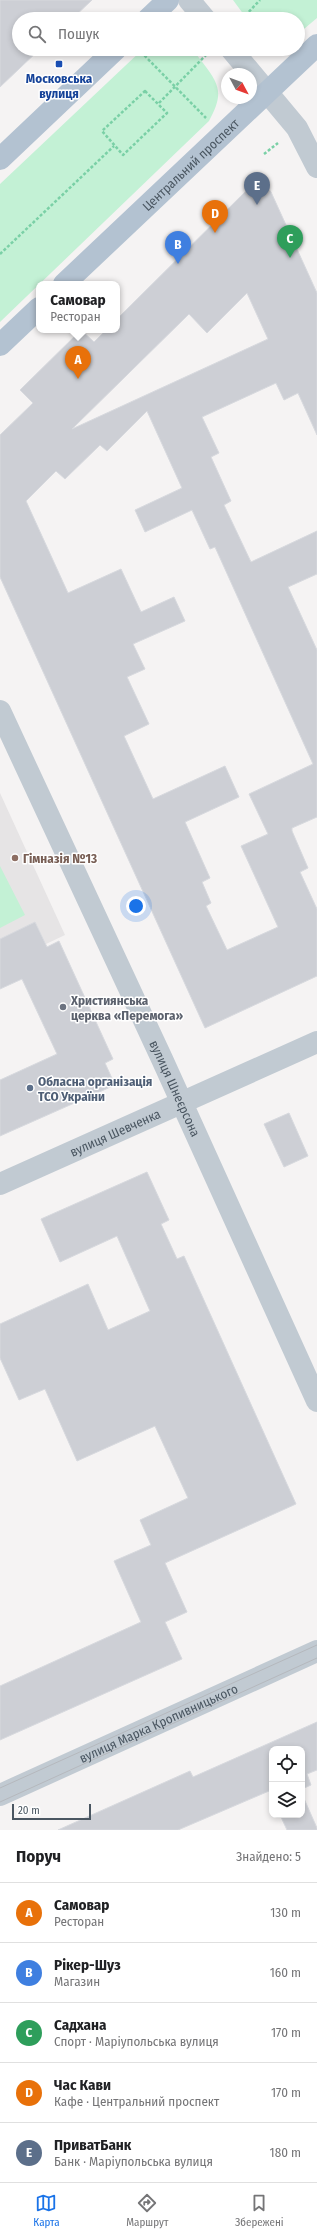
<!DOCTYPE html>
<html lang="uk">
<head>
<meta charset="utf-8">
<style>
  body { margin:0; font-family:"Fira Sans Condensed",sans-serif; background:#f2f2f2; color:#202124 }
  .controls { position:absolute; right:12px; bottom:12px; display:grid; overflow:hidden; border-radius:8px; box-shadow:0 2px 6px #0003 }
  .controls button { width:36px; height:36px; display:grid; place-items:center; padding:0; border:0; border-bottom:1px solid #e0e0e0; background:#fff; color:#202124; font:20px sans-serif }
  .compass { position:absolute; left:221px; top:68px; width:36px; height:36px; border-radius:50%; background:#fff; box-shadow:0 2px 6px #0003; rotate:131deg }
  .scale { position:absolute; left:12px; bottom:10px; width:79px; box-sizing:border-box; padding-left:4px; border:2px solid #4a5661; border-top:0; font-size:11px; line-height:14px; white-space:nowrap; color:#4a5661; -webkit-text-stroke:3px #fff; paint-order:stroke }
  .you { position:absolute; left:136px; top:906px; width:14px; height:14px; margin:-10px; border:3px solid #fff; border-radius:50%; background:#1a73e8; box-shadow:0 0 0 6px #1a73e833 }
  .badge { display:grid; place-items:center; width:26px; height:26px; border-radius:50%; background:#1a73e8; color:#fff; font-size:13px; font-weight:700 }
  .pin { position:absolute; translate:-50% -33px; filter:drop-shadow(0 1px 2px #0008) }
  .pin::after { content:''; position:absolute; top:21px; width:14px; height:12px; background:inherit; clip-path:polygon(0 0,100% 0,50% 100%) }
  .popup { position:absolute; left:36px; top:281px; width:84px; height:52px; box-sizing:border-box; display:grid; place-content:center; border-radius:8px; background:#fff; filter:drop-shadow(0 1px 3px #0005); font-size:13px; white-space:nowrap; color:#757577 }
  .popup b { font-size:15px; color:#202124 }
  .popup::after { content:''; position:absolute; left:50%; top:100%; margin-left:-8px; border:8px solid transparent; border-top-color:#fff }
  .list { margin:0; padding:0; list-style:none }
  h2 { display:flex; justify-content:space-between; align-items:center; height:52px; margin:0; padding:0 16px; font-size:17px }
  h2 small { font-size:13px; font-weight:400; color:#757577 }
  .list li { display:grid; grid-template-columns:26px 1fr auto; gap:12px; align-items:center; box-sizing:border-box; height:60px; padding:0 16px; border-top:1px solid #e0e0e0 }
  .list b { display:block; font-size:15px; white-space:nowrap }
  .list p { margin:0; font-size:13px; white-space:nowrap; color:#757577 }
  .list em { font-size:13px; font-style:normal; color:#757577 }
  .icon { flex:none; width:22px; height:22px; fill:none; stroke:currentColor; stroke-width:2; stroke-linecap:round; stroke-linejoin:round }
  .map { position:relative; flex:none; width:317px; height:1830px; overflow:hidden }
  .search { position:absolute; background:#fff; box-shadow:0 2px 6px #0003; left:12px; right:12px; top:12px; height:44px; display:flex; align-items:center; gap:10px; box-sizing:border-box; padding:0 14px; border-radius:22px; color:#757577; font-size:15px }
  .sheet { height:352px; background:#fff }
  nav { display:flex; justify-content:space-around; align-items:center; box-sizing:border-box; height:56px; border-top:1px solid #e0e0e0; background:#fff; font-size:11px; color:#757577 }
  nav a { display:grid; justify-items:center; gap:2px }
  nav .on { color:#1a73e8 }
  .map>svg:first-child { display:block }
  .education { fill:#e6e4e5 }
  .green { fill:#c3f1d5 }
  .building { fill:#cdcfd5; stroke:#d7d9de; fill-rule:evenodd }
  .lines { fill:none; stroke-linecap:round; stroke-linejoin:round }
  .path { stroke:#7ad0a6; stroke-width:2.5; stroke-dasharray:3 2; stroke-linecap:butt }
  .minor { stroke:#c1cad2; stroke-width:22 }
  .major { stroke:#b3c2d1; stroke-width:22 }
  .tram { stroke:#b5b8bd; stroke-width:1 }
  .transit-dot { fill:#1a4fb4; stroke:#fff; stroke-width:1.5 }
  .education-dot { fill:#8d6e63; stroke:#fff; stroke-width:1.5 }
  .worship-dot { fill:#6b7280; stroke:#fff; stroke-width:1.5 }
  .service-dot { fill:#5c6f8a; stroke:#fff; stroke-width:1.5 }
  .labels { text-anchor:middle; stroke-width:3; stroke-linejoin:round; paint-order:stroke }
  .transit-label { font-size:13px; font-weight:bold; fill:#164399; stroke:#fff }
  .street-label { font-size:13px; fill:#4a5661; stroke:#fff }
  .education-label { font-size:13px; font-weight:bold; fill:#785e54; stroke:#fff; text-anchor:start }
  .worship-label { font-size:13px; font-weight:bold; fill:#5b616d; stroke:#fff; text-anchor:start }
  .service-label { font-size:13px; font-weight:bold; fill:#4e5e75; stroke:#fff; text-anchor:start }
</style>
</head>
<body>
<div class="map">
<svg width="317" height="1830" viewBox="0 0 317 1830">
  <rect width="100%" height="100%" fill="#f5f3f3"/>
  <path class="education" d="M0 793 65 935 46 944 35 922 0 939Z"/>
  <path class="green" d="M233 0H317V18L298 34V19H247Z
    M143 49C152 49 183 46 190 49 195 51 199 58 203 63 221 86 223 95 209 121L0 322V184Z
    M0 866 25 915 0 928Z"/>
  <path class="building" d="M0 0H92L72 19H19V49H40L0 87Z
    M259 184 266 186 271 192 317 293V435L298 393 284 400 276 383 202 417 219 453 211 457 231 501 224 505 251 562 317 531V574L288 587 317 650V817L292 828V831L308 868 300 872 317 909V976L205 1028 0 577V435L33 403 20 390 81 330 94 342 106 330H117V319L251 186ZM247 293 268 339 72 429 189 314 207 333ZM147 411 182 488 135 510 145 532 192 510 210 549 215 547 313 764 249 794 268 834 241 846 278 927 227 950 206 906 211 903 202 882 210 878 185 822 239 797 225 766 153 799 124 736 149 724 127 677 145 669 133 644 185 621 174 597 141 612 121 569 68 593 26 501 56 471 65 479 100 445 107 451Z
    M35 922 47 947 59 941 113 1059 105 1063 115 1085 0 1136V1080L57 1054 22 979 0 989V939Z
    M289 1113 308 1156 284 1167 264 1124Z
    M147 1172 169 1220 161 1224 177 1259 184 1256 296 1504 165 1563 187 1612 165 1622 182 1659 0 1740V1686L141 1622 114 1561 151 1545 140 1520 188 1498 155 1426 77 1461 45 1389 19 1400 0 1358V1324L88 1284 108 1330 150 1311 117 1236 60 1262 41 1219Z
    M317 1722V1770L307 1774 311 1785 302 1789V1749H272V1797L269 1791 178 1830H58L190 1771 193 1777Z
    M302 1794 317 1828V1830H287L280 1815H302Z"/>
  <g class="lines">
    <path class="path" d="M242 19 260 0
      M141 52 206 118
      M145 91 167 113 123 155 102 131Z
      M159 103 207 54
      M264 154 278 143
      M0 254 114 146"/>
    <g class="minor">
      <path d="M189 0 205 19"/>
      <path d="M231 49 297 128 317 167"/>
      <path id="s1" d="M0 711 162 1059 317 1401"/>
      <path id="s2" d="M0 1184 317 1042"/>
      <path id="s3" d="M0 1795 317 1651"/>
    </g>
    <g class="major">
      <path d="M148 19 168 0"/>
      <path d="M0 159 116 49"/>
      <path id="s4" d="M64 284 317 45"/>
      <path d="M0 345 39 308"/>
    </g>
    <path class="tram" d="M0 1788 317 1645
      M0 1802 317 1658"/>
  </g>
  <rect class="transit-dot" x="55" y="60" width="8" height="8" rx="2"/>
  <circle class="education-dot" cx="15" cy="858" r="4"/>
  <circle class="worship-dot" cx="63" cy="1007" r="4"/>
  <circle class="service-dot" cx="30" cy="1088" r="4"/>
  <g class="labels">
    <g class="transit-label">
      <text x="59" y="83">Московська<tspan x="59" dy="15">вулиця</tspan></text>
    </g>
    <g class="street-label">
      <text dy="5" stroke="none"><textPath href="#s4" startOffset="174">Центральний проспект</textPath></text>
      <text dy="5" stroke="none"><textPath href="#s1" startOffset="416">вулиця Шнеєрсона</textPath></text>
      <text dy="5" stroke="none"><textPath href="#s2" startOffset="126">вулиця Шевченка</textPath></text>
      <text dy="5" stroke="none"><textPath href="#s3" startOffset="174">вулиця Марка Кропивницького</textPath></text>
    </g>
    <g class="education-label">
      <text x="23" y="863">Гімназія №13</text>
    </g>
    <g class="worship-label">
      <text x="71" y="1005">Християнська<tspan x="71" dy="15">церква «Перемога»</tspan></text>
    </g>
    <g class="service-label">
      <text x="38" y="1086">Обласна організація<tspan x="38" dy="15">ТСО України</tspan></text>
    </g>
  </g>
</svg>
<div class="controls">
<button><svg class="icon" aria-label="locate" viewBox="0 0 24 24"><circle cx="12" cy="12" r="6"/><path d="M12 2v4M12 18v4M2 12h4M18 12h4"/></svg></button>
<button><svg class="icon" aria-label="layers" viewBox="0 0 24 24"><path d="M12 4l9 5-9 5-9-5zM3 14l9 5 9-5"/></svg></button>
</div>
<svg class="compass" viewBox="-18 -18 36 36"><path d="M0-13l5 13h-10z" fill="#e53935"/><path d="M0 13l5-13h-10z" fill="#757577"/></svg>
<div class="scale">20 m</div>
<div class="you"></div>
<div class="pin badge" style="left:78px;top:379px;background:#e8710a">A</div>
<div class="popup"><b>Самовар</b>Ресторан</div>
<div class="pin badge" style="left:178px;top:264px;background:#3f7fe0">B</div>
<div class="pin badge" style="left:290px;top:258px;background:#2e9e5b">C</div>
<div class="pin badge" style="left:215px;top:233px;background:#e8710a">D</div>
<div class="pin badge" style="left:257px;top:205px;background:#5c6f8a">E</div>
<div class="search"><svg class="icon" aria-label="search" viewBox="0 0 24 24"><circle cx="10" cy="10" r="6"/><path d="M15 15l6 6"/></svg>Пошук</div>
</div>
<section class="sheet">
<h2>Поруч<small>Знайдено: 5</small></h2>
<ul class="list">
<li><span class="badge" style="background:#e8710a">A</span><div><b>Самовар</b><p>Ресторан</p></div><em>130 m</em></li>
<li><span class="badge" style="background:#3f7fe0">B</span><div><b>Рікер-Шуз</b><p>Магазин</p></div><em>160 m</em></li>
<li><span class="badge" style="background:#2e9e5b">C</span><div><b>Садхана</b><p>Спорт · Маріупольська вулиця</p></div><em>170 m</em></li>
<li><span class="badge" style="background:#e8710a">D</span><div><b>Час Кави</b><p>Кафе · Центральний проспект</p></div><em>170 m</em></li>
<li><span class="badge" style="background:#5c6f8a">E</span><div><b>ПриватБанк</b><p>Банк · Маріупольська вулиця</p></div><em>180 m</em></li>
</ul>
</section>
<nav>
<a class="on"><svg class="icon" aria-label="map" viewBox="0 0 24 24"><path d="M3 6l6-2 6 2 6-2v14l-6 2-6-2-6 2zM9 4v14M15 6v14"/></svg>Карта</a>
<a><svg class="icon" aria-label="directions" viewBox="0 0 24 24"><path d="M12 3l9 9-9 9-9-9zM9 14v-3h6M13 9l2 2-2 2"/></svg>Маршрут</a>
<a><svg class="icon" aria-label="saved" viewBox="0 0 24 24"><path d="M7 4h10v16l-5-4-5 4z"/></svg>Збережені</a>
</nav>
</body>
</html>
